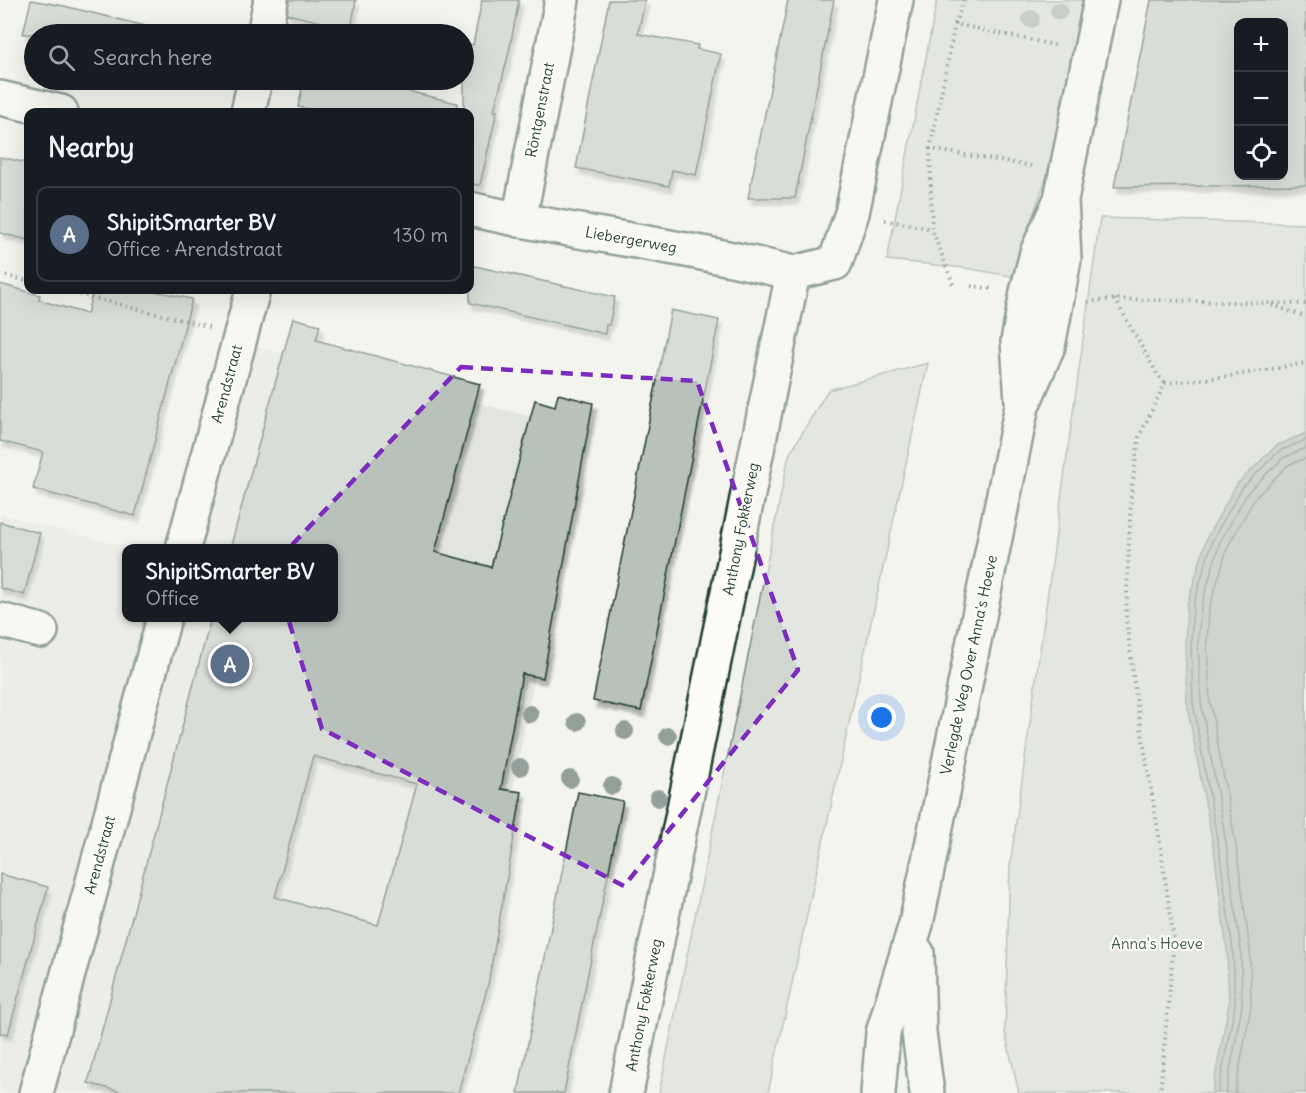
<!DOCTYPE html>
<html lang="en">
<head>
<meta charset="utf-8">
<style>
  body { margin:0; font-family:Delius,sans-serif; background:#242831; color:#f1f3f6 }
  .controls { position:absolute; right:18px; top:18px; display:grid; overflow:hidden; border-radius:12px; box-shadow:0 6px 24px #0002 }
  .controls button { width:54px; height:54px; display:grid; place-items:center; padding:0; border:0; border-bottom:2px solid #363941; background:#171b24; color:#f1f3f6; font:30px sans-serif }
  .you { position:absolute; left:882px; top:718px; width:21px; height:21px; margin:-15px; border:4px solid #fff; border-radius:50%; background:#1a73e8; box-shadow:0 0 0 9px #1a73e833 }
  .badge { display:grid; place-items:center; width:39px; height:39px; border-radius:50%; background:#1f6fb2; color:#fff; font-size:20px; font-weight:700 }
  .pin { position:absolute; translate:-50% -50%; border:3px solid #fff; box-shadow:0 2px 6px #0006 }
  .popup { position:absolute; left:122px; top:544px; width:216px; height:78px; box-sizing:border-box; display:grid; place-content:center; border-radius:12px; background:#171b24; filter:drop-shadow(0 2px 4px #0005); font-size:20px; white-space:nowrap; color:#9ea1a6 }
  .popup b { font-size:22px; color:#f1f3f6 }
  .popup::after { content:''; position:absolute; left:50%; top:100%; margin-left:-12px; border:12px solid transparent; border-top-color:#171b24 }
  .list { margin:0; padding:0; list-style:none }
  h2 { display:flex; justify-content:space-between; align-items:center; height:78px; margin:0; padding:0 24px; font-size:26px }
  h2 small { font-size:20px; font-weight:400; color:#9ea1a6 }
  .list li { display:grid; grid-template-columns:39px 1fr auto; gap:18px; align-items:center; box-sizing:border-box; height:96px; margin:0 12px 12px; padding:0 12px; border:2px solid #363941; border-radius:12px }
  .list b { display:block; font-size:22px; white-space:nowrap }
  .list p { margin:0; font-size:20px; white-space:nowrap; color:#9ea1a6 }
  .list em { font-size:20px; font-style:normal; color:#9ea1a6 }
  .icon { flex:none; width:33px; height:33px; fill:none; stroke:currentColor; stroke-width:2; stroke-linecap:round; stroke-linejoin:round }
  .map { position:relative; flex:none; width:1306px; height:1093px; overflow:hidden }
  .search { position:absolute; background:#171b24; box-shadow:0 6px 24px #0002; left:24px; top:24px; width:450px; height:66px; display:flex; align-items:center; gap:15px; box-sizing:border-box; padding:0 21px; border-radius:33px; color:#9ea1a6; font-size:22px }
  .panel { position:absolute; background:#171b24; box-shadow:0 6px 24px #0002; left:24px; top:108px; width:450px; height:186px; border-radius:12px }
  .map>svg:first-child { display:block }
  .built { fill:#e2e5df }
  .green { fill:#d1d6d1; stroke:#788a82; stroke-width:1.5 }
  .water { fill:#a3aea7; stroke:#6e8179; stroke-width:1.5 }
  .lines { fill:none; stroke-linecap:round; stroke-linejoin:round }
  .shore { stroke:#546a62; stroke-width:1.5 }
  .building { fill:#b9c1bb; stroke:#1f3d34; stroke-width:1.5; fill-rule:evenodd; filter:url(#shadow) }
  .minor-casing { stroke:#1f3d34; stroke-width:38 }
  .major-casing { stroke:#1f3d34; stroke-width:38 }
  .path { stroke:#1f3d34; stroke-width:4; stroke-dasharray:1.5 4.5; stroke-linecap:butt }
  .minor { stroke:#fdfcf7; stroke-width:33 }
  .major { stroke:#fdfcf7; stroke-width:33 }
  .tree { fill:#93a099 }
  .marked { fill:none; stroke:#7b2cbf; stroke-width:4.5; stroke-dasharray:12 8; stroke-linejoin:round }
  .labels { text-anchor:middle; stroke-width:4.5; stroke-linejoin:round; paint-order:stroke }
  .street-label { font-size:15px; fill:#1f3d34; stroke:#fdfcf7 }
  .park-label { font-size:15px; fill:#435c53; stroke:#fdfcf7 }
</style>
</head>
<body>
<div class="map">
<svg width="1306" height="1093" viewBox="0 0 1306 1093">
  <defs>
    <filter id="shadow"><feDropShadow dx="3.5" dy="6" stdDeviation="1.5" flood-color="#0004"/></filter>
  </defs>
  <rect width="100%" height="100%" fill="#f4f4ef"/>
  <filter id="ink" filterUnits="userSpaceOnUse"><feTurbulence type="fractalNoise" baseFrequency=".0167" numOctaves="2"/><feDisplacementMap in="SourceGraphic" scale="12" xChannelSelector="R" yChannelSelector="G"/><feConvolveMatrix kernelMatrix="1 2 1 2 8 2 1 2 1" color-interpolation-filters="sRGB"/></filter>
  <g filter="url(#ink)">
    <path class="built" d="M250 345 580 429 457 1093H0V514L131 548H127V618H334V548H197Z"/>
    <path class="green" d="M937 0H1084L1047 176 1028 229 1016 277 965 268 887 260Z
      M1100 218 1306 224V1093H1019L1005 1032 1010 866Z
      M928 363 768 1093H659L789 455 828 390Z"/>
    <path class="water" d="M1306 433V1093H1212L1229 1004 1227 951 1214 850 1187 704 1185 643 1187 605 1207 537 1237 484 1276 446Z"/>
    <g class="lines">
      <path class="shore" d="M1218 1093 1235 1005 1233 951 1219 849 1193 703 1191 643 1193 606 1213 539 1242 488 1279 451 1306 440
        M1226 1093 1242 1006 1241 951 1227 848 1201 702 1198 643 1201 607 1220 542 1248 492 1283 458 1306 448
        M1235 1093 1251 1007 1250 950 1236 846 1210 701 1207 643 1209 609 1228 546 1255 498 1288 465 1306 458"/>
    </g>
    <path class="building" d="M31 0 64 6 178 34H23Z
      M289 0H356L351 29 287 14Z
      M482 0H519L509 52 494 111H497L480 185 470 184V112H464V43L473 45Z
      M609 0H645L638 34 698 45 697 49 721 54 696 175 672 170 669 186 576 168Z
      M788 0H834L795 198H748Z
      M1151 0H1306V185L1114 187ZM1239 22H1284V176H1239Z
      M304 80H362L457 103 456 112H324L298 107Z
      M0 157 28 163V240L0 233Z
      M470 265 615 297 609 325H606L605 334 470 303Z
      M0 284 40 295 39 300 87 314 93 290H151L192 299 135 516 33 489 43 452 0 441Z
      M671 310 719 320 641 711 593 701Z
      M293 318 320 325 316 340 480 384 435 552 491 567 535 400 555 406 558 394 593 403 543 678 522 674 501 789 522 792 488 985 458 1093H125L88 1083 211 618H333V549H230ZM313 756 417 784 378 925 275 897Z
      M0 522 40 533 24 595 0 588Z
      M578 792 623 801 578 1023 564 1093H518Z
      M0 874 48 887 8 1034 0 1033Z"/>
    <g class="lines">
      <g class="minor-casing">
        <path id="minor" d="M264 34 271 0
          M0 98 61 112
          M248 112 255 80
          M470 209C577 234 686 246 793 273
          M519 220 562 0
          M183 548 253 290
          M0 620 41 631
          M36 1093 164 618
          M626 1093 793 273 835 263 852 213 896 0"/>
      </g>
      <g class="major-casing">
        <path id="major" d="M1022 401 1018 342 1027 292 1037 253 1061 199 1101 0
          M917 953 919 1033 927 1093
          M878 1093 883 1033 916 924 1022 406 1048 346 1057 298 1064 259 1061 199"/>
      </g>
      <path class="path" d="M955 24 964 0
        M930 149 955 24 1059 46
        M885 220 932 229
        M0 274 28 281
        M953 284 932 229 930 149 1032 166V168
        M971 286 995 289
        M62 290 210 327
        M1115 299 1157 374 1165 383
        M1088 302 1115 299 1306 304
        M1272 305 1306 317
        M1165 383 1231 376 1306 363
        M1160 1093 1174 941 1159 836 1136 698 1126 618 1131 494 1139 437 1165 383"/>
      <use href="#minor" class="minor"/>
      <use href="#major" class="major"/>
    </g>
    <g class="tree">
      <circle cx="1059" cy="11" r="9"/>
      <circle cx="1031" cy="19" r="9"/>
      <circle cx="530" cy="714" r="9"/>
      <circle cx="577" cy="722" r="9"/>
      <circle cx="625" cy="731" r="9"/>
      <circle cx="668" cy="736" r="9"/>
      <circle cx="520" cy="767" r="9"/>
      <circle cx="570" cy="779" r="9"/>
      <circle cx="612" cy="786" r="9"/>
      <circle cx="658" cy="798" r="9"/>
    </g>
  </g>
  <path d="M0 0H1306V1093H0ZM461 367 697 381 798 670 624 886 322 729 272 566Z" fill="#f4f4ef" fill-opacity=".55" fill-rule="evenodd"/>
  <path class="marked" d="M461 367 697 381 798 670 624 886 322 729 272 566Z"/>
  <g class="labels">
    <g class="street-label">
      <text transform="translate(540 110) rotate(-79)" y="5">Röntgenstraat</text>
      <text transform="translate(631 240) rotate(10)" y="5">Liebergerweg</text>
      <text transform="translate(227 384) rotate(-75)" y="5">Arendstraat</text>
      <text transform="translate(741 529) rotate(-79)" y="5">Anthony Fokkerweg</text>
      <text transform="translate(969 665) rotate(-78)" y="5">Verlegde Weg Over Anna's Hoeve</text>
      <text transform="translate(100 855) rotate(-75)" y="5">Arendstraat</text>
      <text transform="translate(644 1005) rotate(-79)" y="5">Anthony Fokkerweg</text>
    </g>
    <g class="park-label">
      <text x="1157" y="949">Anna's Hoeve</text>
    </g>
  </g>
</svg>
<div class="controls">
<button>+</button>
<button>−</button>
<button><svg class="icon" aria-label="locate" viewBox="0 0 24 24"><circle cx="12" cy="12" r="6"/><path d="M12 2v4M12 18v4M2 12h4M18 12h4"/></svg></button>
</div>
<div class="you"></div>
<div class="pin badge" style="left:230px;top:664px;background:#5c6f8a">A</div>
<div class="popup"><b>ShipitSmarter BV</b>Office</div>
<div class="search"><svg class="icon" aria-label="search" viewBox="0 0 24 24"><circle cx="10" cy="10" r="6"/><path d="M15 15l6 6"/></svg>Search here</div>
<section class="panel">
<h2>Nearby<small></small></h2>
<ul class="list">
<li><span class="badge" style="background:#5c6f8a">A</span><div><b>ShipitSmarter BV</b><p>Office · Arendstraat</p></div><em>130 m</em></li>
</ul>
</section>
</div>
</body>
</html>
